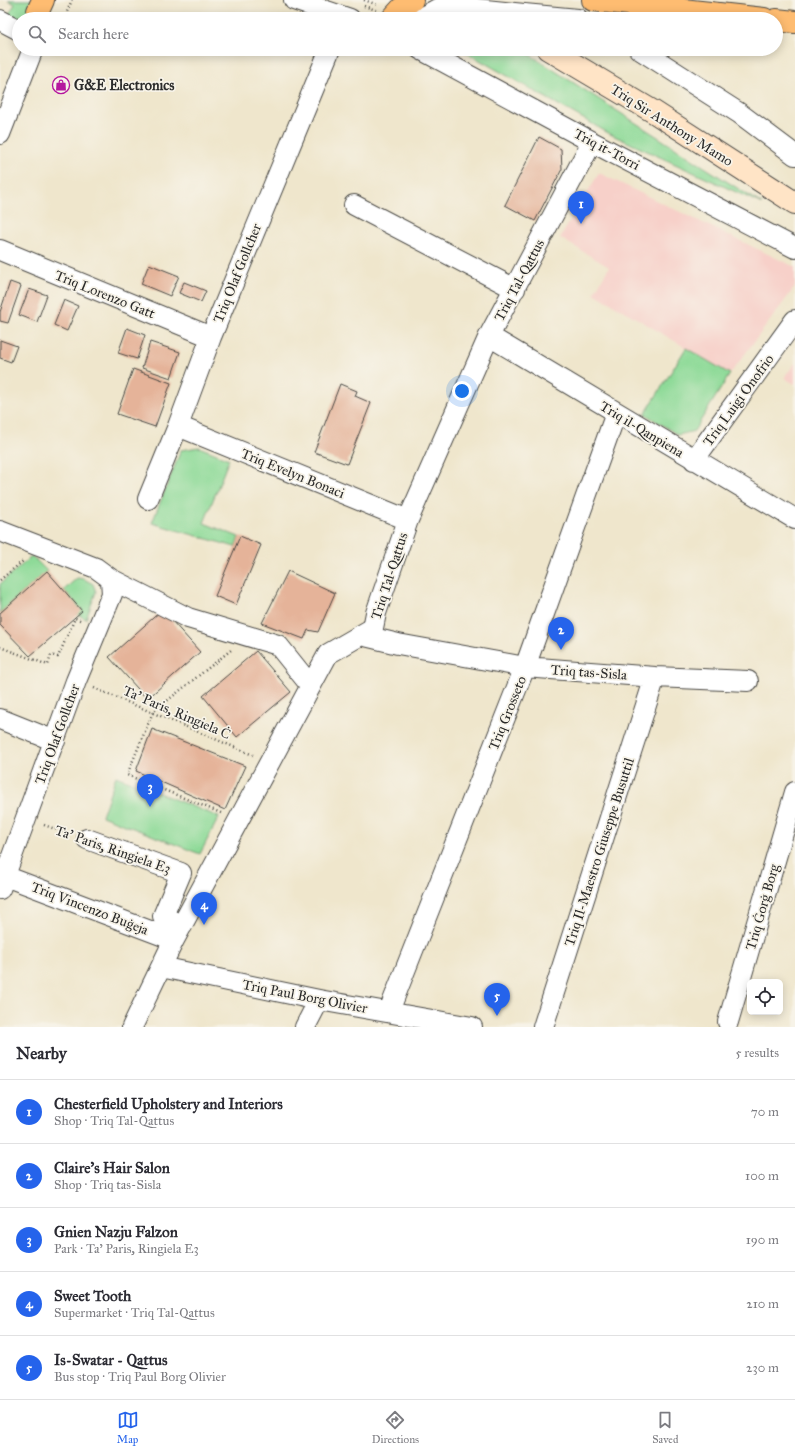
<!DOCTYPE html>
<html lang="en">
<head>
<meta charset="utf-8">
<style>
  body { margin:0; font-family:"IM FELL Great Primer",serif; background:#f2f2f3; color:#2b2b33 }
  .controls { position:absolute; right:12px; bottom:12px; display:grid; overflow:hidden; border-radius:6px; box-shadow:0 2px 10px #0003 }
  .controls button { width:36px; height:36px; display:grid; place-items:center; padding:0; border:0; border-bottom:1px solid #e1e1e2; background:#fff; color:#2b2b33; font:20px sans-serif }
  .you { position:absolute; left:462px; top:391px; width:14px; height:14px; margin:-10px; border:3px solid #fff; border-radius:50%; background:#1a73e8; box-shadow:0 0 0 6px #1a73e833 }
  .badge { display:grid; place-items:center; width:26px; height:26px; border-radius:50%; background:#2563eb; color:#fff; font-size:13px; font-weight:700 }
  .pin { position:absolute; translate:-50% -33px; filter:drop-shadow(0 1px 2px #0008) }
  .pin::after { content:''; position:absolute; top:21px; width:14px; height:12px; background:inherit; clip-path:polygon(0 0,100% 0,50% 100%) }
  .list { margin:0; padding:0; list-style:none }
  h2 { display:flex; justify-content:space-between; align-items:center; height:52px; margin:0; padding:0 16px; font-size:17px }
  h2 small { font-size:13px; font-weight:400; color:#7c7c81 }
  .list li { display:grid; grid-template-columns:26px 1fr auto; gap:12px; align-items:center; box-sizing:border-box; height:64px; padding:0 16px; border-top:1px solid #e1e1e2 }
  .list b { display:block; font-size:15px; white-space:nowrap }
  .list p { margin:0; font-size:13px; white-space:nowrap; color:#7c7c81 }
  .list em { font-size:13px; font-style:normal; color:#7c7c81 }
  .icon { flex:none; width:22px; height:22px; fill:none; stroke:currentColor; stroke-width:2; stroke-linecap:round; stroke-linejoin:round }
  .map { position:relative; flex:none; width:795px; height:1027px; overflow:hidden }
  .search { position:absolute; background:#fff; box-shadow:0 2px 10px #0003; left:12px; right:12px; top:12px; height:44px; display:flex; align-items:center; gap:10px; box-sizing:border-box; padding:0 14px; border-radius:22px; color:#7c7c81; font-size:15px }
  .sheet { height:372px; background:#fff }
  nav { display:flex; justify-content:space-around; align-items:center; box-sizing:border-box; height:56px; border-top:1px solid #e1e1e2; background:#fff; font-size:11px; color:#7c7c81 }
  nav a { display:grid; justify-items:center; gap:2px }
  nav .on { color:#2563eb }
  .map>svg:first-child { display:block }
  .built { fill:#f7d0c9 }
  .green { fill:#8eda98; stroke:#5c8262 }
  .building { fill:#e5b399 }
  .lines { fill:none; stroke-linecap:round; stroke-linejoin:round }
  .street-casing { stroke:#484743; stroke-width:22 }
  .secondary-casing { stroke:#484743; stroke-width:24 }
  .highway-casing { stroke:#484743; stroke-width:24 }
  .path { stroke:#484743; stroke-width:2.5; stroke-dasharray:1 3; stroke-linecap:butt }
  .street { stroke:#fff; stroke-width:20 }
  .secondary { stroke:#ffe4c6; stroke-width:22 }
  .highway { stroke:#febc71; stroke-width:22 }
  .street-bridge-casing { stroke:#484743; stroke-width:22; stroke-linecap:butt }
  .street-bridge { stroke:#fff; stroke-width:20 }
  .labels { text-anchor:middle; stroke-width:3.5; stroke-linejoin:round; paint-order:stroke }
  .poi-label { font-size:14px; font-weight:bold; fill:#2b2b2b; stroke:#f7f3e8; text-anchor:start }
  .street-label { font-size:14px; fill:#2b2b2b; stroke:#f7f3e8 }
</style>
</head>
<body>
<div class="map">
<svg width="795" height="1027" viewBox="0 0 795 1027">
  <rect width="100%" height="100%" fill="#f7f3e8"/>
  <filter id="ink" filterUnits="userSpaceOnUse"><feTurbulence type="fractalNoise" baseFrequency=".025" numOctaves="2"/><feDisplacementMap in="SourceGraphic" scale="8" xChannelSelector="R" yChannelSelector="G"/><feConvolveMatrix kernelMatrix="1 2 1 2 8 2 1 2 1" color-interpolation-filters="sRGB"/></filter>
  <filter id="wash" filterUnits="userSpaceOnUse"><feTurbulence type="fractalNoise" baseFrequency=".012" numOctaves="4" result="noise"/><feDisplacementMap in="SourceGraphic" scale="16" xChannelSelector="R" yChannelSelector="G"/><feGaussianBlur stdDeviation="0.9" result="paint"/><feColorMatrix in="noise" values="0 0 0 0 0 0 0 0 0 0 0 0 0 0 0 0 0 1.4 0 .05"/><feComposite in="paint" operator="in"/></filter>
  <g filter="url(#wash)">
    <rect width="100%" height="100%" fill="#efe6cc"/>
    <path class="built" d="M599 173 795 267V287L730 374 594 293 609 267 560 238Z
      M795 363V384L784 378Z"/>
    <path class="green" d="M8 0H32L29 19H19L8 15 15 4Z
      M460 49H521L762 204 610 134Z
      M686 348 730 374 694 431 678 435 645 414Z
      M199 447 229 459 204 523 239 537 235 547 152 523 181 450Z
      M32 556 47 571 0 613V584Z
      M77 578 84 579 93 584 96 592 86 619 77 614 82 610 64 590Z
      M116 776 219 817 200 854 102 816Z"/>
    <g id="blocks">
      <path class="building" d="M539 137 561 149 562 169 535 221 505 205Z
        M149 264 179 276 170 296 141 284Z
        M10 282 21 286 8 323 0 321V312Z
        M184 282 206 291 201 302 179 293Z
        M29 289 47 295 37 322 19 315Z
        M64 300 78 306 67 331 54 325Z
        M127 328 145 335 137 359 118 353Z
        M0 340 17 346 11 362 0 358Z
        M150 342 180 352 171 378 142 368Z
        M133 369 171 383 155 427 117 414Z
        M340 384 357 391 355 396 371 403 347 464 314 452Z
        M240 536 261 545 236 605 215 596Z
        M47 571 82 611 30 656 0 625V613Z
        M288 571 335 593 318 632 308 630 304 639 262 623Z
        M162 610 200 652 147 699 109 657Z
        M256 651 291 692 237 737 203 696Z
        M152 729 245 766 225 810 136 771Z"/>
    </g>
  </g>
  <g filter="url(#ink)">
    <use href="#blocks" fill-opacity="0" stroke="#484743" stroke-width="1"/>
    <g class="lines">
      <g class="street-casing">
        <path id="street" d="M294 0 350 19
          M524 14 578 19
          M419 19 439 8 457 7
          M0 20 19 30
          M420 49 592 142 795 248
          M639 49 739 113 795 155
          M0 134 33 49
          M354 205 515 289
          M0 250 211 337
          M489 336 795 519
          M178 426 408 520
          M694 460 795 320
          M148 499 178 426 211 337 330 49
          M0 531 96 568 111 579 188 618 278 645 310 685
          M361 635 398 644 525 667 655 677 748 681
          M0 719 55 741
          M87 839 181 873 163 916 182 926
          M5 876 174 940
          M0 889 76 681 112 594 111 579
          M161 967 319 1000 472 1027
          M389 1011 525 667 616 413
          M728 1022 795 792
          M132 1027 174 940 328 654 373 628 376 613 408 520 489 336 592 142
          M305 1027 319 1000
          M543 1027 655 677"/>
      </g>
      <g class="secondary-casing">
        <path id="secondary" d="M548 49 654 112 795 203"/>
      </g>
      <g class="highway-casing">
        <path id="highway" d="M593 0 764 19
          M38 11 43 0
          M392 19 402 8 412 0
          M776 20 795 22"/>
      </g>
      <path class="path" d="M364 0 378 5
        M364 6 376 10
        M64 19 72 0
        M0 580 23 561
        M0 647 48 665 51 655 58 657 75 618 82 621
        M94 688 253 755
        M221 813 127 775 153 712 231 650
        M44 825 69 834"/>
      <use href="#street" class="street"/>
      <use href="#secondary" class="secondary"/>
      <use href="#highway" class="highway"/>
      <g class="street-bridge-casing">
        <path id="street-bridge" d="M457 7 524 14"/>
      </g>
      <use href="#street-bridge" class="street-bridge"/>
    </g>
  </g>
  <defs>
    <g id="shop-ring" transform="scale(0.9)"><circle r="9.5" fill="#f7f3e8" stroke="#b5179e" stroke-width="1.5"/><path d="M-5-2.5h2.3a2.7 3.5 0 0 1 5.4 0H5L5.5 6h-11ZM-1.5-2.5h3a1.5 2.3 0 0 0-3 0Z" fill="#b5179e"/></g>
  </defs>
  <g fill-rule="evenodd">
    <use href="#shop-ring" x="61" y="85"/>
  </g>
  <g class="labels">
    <g class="poi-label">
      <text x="74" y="90">G&amp;E Electronics</text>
    </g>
    <g class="street-label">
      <text transform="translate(672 125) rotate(32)" y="5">Triq Sir Anthony Mamo</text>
      <text transform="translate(607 149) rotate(28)" y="5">Triq it-Torri</text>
      <text transform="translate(237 273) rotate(-68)" y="5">Triq Olaf Gollcher</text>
      <text transform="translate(519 280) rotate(-62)" y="5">Triq Tal-Qattus</text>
      <text transform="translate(105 294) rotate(22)" y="5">Triq Lorenzo Gatt</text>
      <text transform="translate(738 400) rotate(-54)" y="5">Triq Luigi Onofrio</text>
      <text transform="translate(642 429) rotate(31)" y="5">Triq il-Qanpiena</text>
      <text transform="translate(293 473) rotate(22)" y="5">Triq Evelyn Bonaci</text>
      <text transform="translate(389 576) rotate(-72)" y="5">Triq Tal-Qattus</text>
      <text transform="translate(589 672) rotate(4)" y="5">Triq tas-Sisla</text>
      <text transform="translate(177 712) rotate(23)" y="5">Ta' Paris, Ringiela Ċ</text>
      <text transform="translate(507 713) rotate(-68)" y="5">Triq Grosseto</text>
      <text transform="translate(57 734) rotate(-70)" y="5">Triq Olaf Gollcher</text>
      <text transform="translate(113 849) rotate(19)" y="5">Ta' Paris, Ringiela E3</text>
      <text transform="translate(599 852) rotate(-72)" y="5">Triq Il-Maestro Giuseppe Busuttil</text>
      <text transform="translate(762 907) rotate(-74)" y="5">Triq Ġorġ Borg</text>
      <text transform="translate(90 908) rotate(21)" y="5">Triq Vincenzo Buġeja</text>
      <text transform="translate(305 996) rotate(11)" y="5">Triq Paul Borg Olivier</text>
    </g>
  </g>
</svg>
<div class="controls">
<button><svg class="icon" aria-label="locate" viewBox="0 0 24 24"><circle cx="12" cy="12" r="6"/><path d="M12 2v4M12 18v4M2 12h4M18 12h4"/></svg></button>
</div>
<div class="you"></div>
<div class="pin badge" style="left:581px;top:224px">1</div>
<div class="pin badge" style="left:561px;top:650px">2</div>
<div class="pin badge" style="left:150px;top:807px">3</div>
<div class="pin badge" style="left:204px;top:925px">4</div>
<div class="pin badge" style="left:497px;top:1016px">5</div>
<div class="search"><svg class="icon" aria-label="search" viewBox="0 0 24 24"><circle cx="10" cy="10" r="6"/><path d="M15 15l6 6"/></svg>Search here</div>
</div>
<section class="sheet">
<h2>Nearby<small>5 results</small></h2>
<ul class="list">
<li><span class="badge">1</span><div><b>Chesterfield Upholstery and Interiors</b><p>Shop · Triq Tal-Qattus</p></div><em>70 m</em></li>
<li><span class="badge">2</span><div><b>Claire's Hair Salon</b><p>Shop · Triq tas-Sisla</p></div><em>100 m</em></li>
<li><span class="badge">3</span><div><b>Gnien Nazju Falzon</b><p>Park · Ta' Paris, Ringiela E3</p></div><em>190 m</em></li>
<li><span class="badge">4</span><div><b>Sweet Tooth</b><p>Supermarket · Triq Tal-Qattus</p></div><em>210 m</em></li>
<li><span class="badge">5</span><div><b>Is-Swatar - Qattus</b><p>Bus stop · Triq Paul Borg Olivier</p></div><em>230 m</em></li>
</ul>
</section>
<nav>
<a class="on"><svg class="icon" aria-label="map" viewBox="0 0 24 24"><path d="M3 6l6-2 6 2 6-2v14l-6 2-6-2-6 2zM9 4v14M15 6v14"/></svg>Map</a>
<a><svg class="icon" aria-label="directions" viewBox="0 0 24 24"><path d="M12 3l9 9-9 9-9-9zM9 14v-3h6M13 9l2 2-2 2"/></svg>Directions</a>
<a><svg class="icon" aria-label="saved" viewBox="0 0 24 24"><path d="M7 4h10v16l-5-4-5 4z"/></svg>Saved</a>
</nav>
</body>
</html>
